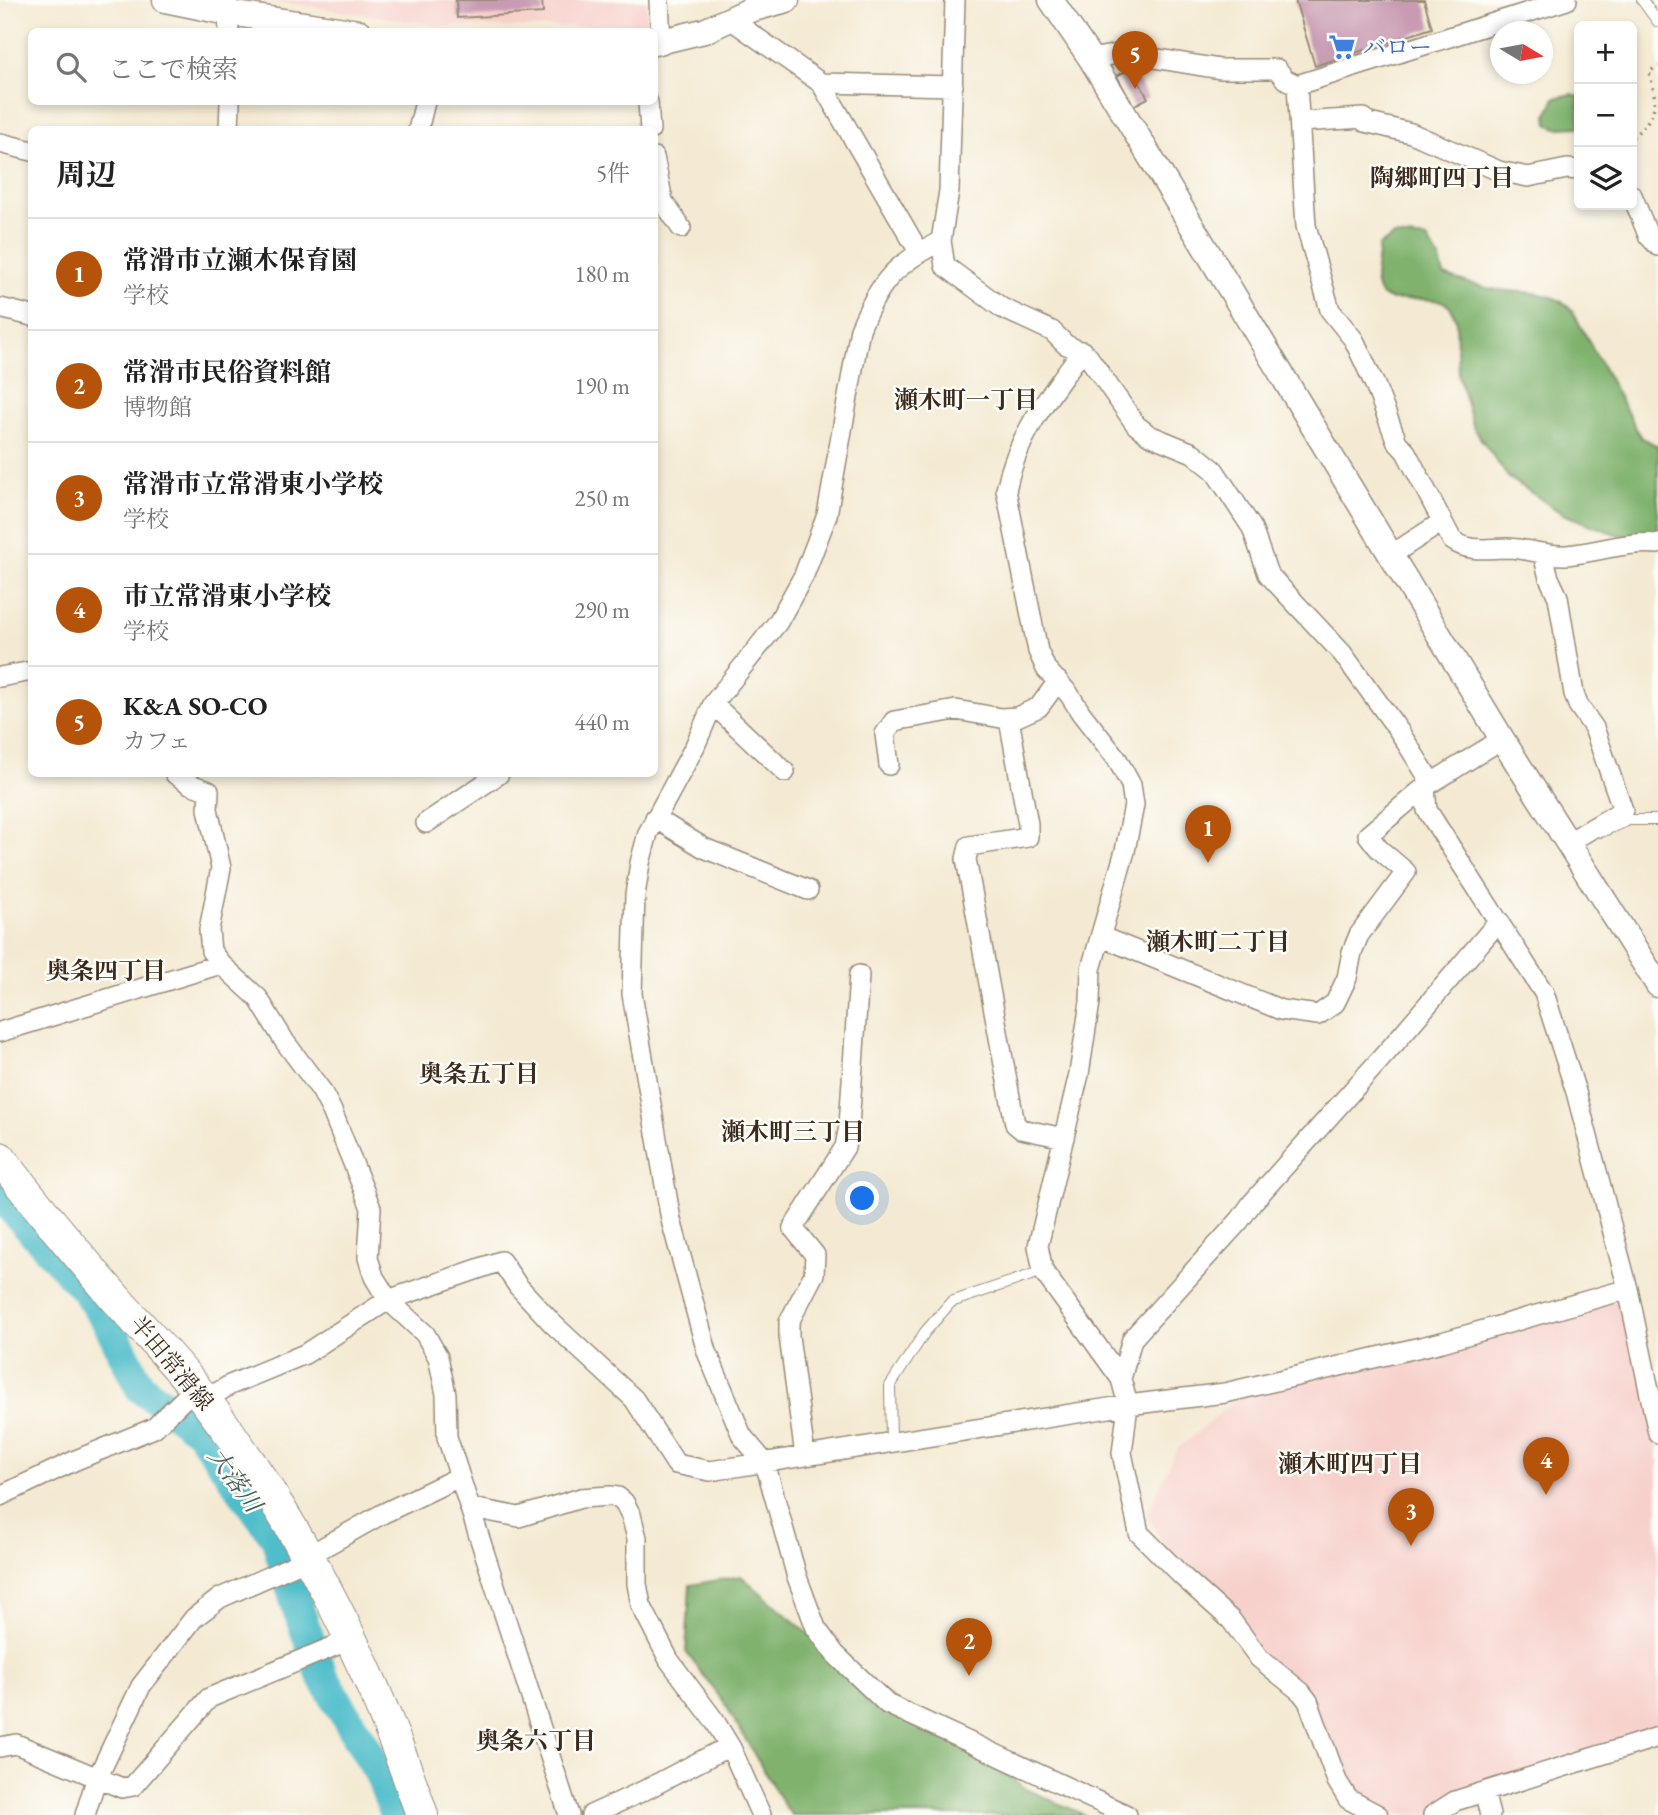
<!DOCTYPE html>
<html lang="ja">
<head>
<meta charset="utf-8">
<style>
  body { margin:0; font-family:"EB Garamond","Noto Serif JP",serif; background:#f6f6f6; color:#222 }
  .controls { position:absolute; right:21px; top:21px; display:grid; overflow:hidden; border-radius:10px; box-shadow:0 4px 10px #0003 }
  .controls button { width:63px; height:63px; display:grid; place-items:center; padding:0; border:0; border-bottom:2px solid #e0e0e0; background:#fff; color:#222; font:35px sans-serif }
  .compass { position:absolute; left:1490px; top:21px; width:63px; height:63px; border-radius:50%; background:#fff; box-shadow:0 4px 10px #0003; rotate:100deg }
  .you { position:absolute; left:863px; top:1199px; width:24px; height:24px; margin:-18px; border:5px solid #fff; border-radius:50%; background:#1a73e8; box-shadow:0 0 0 10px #1a73e833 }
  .badge { display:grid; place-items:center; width:46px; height:46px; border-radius:50%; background:#b45309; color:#fff; font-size:23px; font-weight:700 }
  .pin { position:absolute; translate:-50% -58px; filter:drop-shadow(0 2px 4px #0008) }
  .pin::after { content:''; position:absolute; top:37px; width:24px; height:21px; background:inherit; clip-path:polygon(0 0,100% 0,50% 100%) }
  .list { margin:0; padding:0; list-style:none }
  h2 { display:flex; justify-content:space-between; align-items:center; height:91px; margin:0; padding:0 28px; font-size:30px }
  h2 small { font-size:23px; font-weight:400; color:#767676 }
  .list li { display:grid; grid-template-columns:46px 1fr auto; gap:21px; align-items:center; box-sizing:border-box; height:112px; padding:0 28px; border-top:2px solid #e0e0e0 }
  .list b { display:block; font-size:26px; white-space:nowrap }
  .list p { margin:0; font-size:23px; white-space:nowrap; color:#767676 }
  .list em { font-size:23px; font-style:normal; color:#767676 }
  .icon { flex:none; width:38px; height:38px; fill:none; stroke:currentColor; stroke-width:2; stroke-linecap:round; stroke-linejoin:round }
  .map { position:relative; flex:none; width:1658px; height:1815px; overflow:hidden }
  .search { position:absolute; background:#fff; box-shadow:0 4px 10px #0003; left:28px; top:28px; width:630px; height:77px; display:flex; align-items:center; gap:18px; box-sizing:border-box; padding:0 24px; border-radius:10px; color:#767676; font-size:26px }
  .panel { position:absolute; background:#fff; box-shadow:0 4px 10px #0003; left:28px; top:126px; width:630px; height:651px; border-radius:10px }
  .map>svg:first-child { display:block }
  .built { fill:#f7d0cb }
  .forest { fill:#80b26e; stroke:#5e6e46; stroke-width:2 }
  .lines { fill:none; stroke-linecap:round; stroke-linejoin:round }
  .river { stroke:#50bdca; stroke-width:32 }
  .building { fill:#c89bb2 }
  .service-casing { stroke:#988a78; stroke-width:12 }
  .minor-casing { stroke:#988a78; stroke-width:22 }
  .tertiary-casing { stroke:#988a78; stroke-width:27 }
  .primary-casing { stroke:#988a78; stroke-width:34 }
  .path { stroke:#988a78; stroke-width:3.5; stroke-dasharray:2 5; stroke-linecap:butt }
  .service { stroke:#fff; stroke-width:10 }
  .minor { stroke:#fff; stroke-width:19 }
  .tertiary { stroke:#fff; stroke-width:24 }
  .primary { stroke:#fff; stroke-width:32 }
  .labels { text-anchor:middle; stroke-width:5; stroke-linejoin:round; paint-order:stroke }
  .shop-label { font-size:23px; fill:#366cbe; stroke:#fdfcf7; text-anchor:start }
  .street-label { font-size:23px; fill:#3b2a1e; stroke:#fdfcf7 }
  .neighbourhood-label { font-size:24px; font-weight:bold; fill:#3b2a1e; stroke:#fdfcf7 }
  .water-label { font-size:24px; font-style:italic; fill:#425d5a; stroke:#fdfcf7 }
</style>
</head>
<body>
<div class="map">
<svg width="1658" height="1815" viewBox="0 0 1658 1815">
  <rect width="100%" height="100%" fill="#fdfcf7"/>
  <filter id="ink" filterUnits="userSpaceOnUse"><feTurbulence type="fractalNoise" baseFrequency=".0143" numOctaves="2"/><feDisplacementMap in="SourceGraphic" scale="14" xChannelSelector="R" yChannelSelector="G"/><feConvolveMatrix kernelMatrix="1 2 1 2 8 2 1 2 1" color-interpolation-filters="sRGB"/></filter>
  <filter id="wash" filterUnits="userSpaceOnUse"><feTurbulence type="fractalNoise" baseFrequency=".00686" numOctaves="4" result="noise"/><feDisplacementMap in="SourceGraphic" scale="28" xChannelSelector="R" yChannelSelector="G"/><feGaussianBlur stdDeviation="1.57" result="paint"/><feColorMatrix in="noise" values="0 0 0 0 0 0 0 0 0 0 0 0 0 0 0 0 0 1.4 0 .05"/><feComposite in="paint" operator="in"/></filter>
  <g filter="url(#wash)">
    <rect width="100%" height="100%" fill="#f4ead3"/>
    <path class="built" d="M267 0H646L648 24 532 28 441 26Z
      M1628 1289 1658 1433V1737L1438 1815H1378L1348 1799 1308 1701 1183 1577 1146 1515 1177 1449 1251 1387Z"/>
    <path class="forest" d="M1572 94 1579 96V127L1557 128 1548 124 1547 114 1555 98Z
      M1393 236 1427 239 1440 260 1444 275C1460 280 1476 286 1492 289 1519 294 1555 288 1573 312L1641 438 1658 446V537L1618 535 1563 514 1508 477 1474 429 1458 374 1456 320 1451 308 1442 301 1423 299 1392 300 1382 296 1376 286 1375 277 1379 246Z
      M741 1576 854 1673 1028 1790 1085 1815H792L785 1807 725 1704 686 1652 690 1585Z"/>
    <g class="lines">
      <path class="river" d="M0 1195 85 1289 109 1324 140 1387 199 1430 276 1537 299 1612 322 1675 380 1774 396 1815"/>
    </g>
    <g id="blocks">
      <path class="building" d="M456 0H542L543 13 457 18Z
        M1295 0H1424L1432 28 1315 66Z
        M1131 68 1148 98 1133 106 1117 76Z"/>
    </g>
  </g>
  <g filter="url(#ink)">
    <use href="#blocks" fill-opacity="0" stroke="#988a78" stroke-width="2"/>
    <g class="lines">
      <g class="service-casing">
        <path id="service" d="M1642 0 1658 22
          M1601 832 1629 820H1658
          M891 1443 890 1386 925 1332 951 1302 1043 1271"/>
      </g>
      <g class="minor-casing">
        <path id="minor" d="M227 0 229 32
          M659 0 661 43
          M955 0 949 191 941 241 945 266 1002 308 1052 331 1065 344 1087 355 1136 425 1149 435 1193 453 1214 470 1252 528 1268 574 1342 653 1399 731 1431 782
          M730 19 821 83 919 252
          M1091 59 1123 53 1220 69H1277L1285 79 1297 85 1567 0
          M821 83 953 86
          M1297 85 1306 226 1330 310 1354 340 1375 385 1397 442 1406 452 1452 540C1470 553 1487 548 1508 548 1528 549 1547 556 1567 555 1598 552 1627 541 1658 544
          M648 102 650 130
          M1300 122 1364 118 1365 122 1411 133 1499 171 1528 177 1567 169 1579 170
          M229 130 230 102
          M418 130 425 102
          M0 143 32 151
          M654 157 663 201 681 228
          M1632 195 1648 235 1658 246
          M941 241C895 264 880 281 860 329L827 515 804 575 778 622 713 704 695 746 648 833 640 863 635 895 632 994 671 1220 707 1352 742 1436 765 1463 797 1577 816 1628 835 1654 887 1704 1127 1815
          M0 308 32 316
          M1082 351C1050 395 1017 435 1006 490L1038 651 1046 669 1069 694 1081 713 1117 759 1131 785 1134 805 1125 851 1091 969 1090 1002 1079 1074 1038 1246 1043 1271 1121 1379 1128 1405 1122 1453 1139 1533 1183 1577 1231 1620 1259 1658 1301 1692 1308 1701 1337 1781 1348 1799 1378 1815
          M1543 554 1549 578 1558 597 1574 694 1578 705 1594 728 1623 810 1569 842
          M1391 555 1442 522
          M0 677 32 671
          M713 704 785 772
          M1009 719 1028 824V837L969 846 966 859 1015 1124 1021 1129 1064 1138
          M1502 739 1425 787 1427 810 1544 993 1576 1092 1628 1289 1658 1433
          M889 765 885 734 894 721 956 710 1001 718 1017 717 1039 707 1058 681
          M175 774 190 784 209 791 208 809 221 868 209 930 211 951 221 964 258 998 285 1042 321 1090 332 1111 371 1208 368 1258 374 1277 388 1300 425 1334 438 1357 446 1394 447 1437 569 1815
          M655 818 704 848 808 890
          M426 823 499 774
          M1102 937 1281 1010 1318 1015 1335 1003 1347 978 1352 952 1359 935 1406 872 1379 849 1368 835 1425 787
          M0 1032 221 964
          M1121 1379 1132 1339 1240 1220 1252 1203 1394 1044 1499 921
          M805 1456 789 1336V1322L814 1274 815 1255 793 1228 845 1147 849 1126 859 975
          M0 1496 76 1460 154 1428 186 1397H194L205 1400 230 1385 305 1354 388 1300 501 1261 518 1286 553 1324 634 1399 676 1464 710 1471 1128 1405 1225 1393 1442 1342 1628 1289
          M472 1508 519 1517 581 1498 610 1496 618 1497 624 1502 631 1515 637 1538V1584L641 1605 669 1660 714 1720 731 1748 761 1815
          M0 1747 16 1744 122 1788 133 1786 209 1698 349 1640
          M1484 1792 1490 1815
          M85 1815 95 1783 141 1686 194 1618 220 1598 310 1558 322 1548 382 1514 459 1477
          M591 1815 643 1791 718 1752 731 1748
          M1433 1815 1455 1801 1658 1737"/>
      </g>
      <g class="tertiary-casing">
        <path id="tertiary" d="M165 0 228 13 359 32
          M1051 0 1091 59 1502 739 1658 985
          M654 43 704 31 750 10 787 0"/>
      </g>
      <g class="primary-casing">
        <path id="primary" d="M0 1158C35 1204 73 1249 111 1293 142 1329 176 1362 205 1400 300 1524 372 1667 422 1815"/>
      </g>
      <path class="path" d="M1632 137C1658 116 1658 103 1649 72L1658 66"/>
      <use href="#service" class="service"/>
      <use href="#minor" class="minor"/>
      <use href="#tertiary" class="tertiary"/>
      <use href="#primary" class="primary"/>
    </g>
  </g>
  <defs>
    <g id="supermarket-bare" transform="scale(2.1)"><path d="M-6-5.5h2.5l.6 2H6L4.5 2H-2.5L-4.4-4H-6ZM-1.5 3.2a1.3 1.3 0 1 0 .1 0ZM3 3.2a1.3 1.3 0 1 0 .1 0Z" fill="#3f7fe0" stroke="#fdfcf7" stroke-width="2.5" paint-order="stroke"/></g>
  </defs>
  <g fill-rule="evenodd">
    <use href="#supermarket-bare" x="1342" y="47"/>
  </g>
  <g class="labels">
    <g class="shop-label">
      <text x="1363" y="55">バロー</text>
    </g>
    <g class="street-label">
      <text transform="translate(172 1363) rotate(50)" y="8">半田常滑線</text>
    </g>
    <g class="neighbourhood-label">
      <text x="1442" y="186">陶郷町四丁目</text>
      <text x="966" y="408">瀬木町一丁目</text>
      <text x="1218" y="950">瀬木町二丁目</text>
      <text x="106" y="979">奥条四丁目</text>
      <text x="479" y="1082">奥条五丁目</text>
      <text x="793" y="1140">瀬木町三丁目</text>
      <text x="1350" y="1472">瀬木町四丁目</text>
      <text x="536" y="1749">奥条六丁目</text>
    </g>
    <g class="water-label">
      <text transform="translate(235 1480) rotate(54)" y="8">大落川</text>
    </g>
  </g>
</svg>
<div class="controls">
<button>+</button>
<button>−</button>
<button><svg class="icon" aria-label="layers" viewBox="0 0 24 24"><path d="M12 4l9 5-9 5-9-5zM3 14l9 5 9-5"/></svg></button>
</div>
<svg class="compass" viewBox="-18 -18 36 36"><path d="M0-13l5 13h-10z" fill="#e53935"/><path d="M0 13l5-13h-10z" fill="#767676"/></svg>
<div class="you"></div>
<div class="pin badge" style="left:1208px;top:863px">1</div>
<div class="pin badge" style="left:969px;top:1676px">2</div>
<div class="pin badge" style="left:1411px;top:1546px">3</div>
<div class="pin badge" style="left:1546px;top:1495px">4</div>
<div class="pin badge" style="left:1135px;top:89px">5</div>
<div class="search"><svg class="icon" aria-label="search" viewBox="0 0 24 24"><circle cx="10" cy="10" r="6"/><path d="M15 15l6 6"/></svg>ここで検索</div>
<section class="panel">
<h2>周辺<small>5件</small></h2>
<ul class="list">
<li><span class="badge">1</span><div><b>常滑市立瀬木保育園</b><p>学校</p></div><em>180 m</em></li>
<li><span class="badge">2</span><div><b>常滑市民俗資料館</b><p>博物館</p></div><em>190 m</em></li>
<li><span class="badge">3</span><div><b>常滑市立常滑東小学校</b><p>学校</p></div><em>250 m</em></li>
<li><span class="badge">4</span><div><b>市立常滑東小学校</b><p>学校</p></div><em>290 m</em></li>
<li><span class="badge">5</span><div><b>K&amp;A SO-CO</b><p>カフェ</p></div><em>440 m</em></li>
</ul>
</section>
</div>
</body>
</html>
